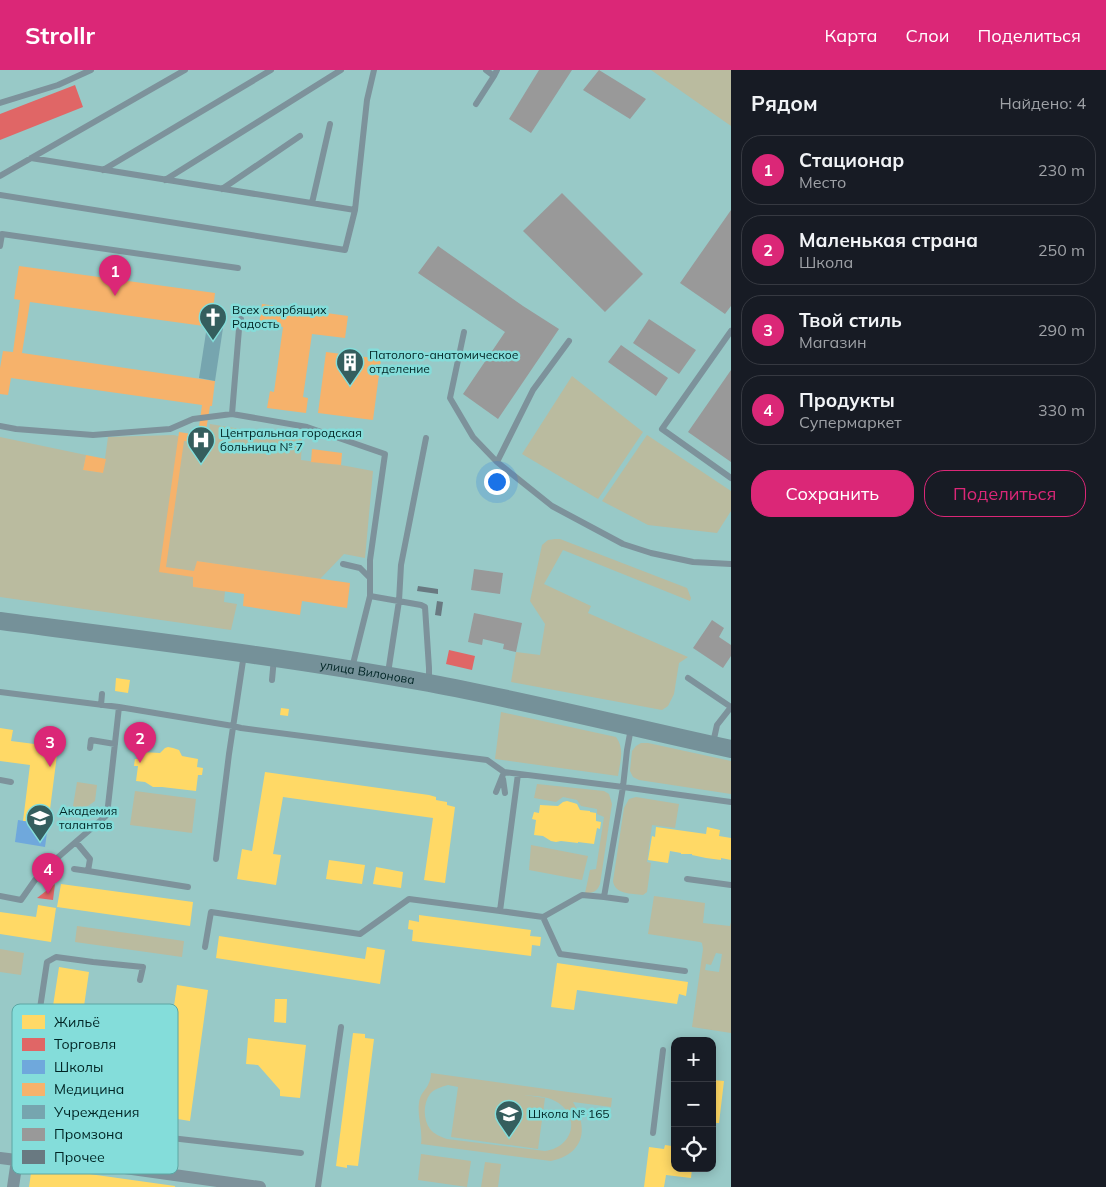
<!DOCTYPE html>
<html lang="ru">
<head>
<meta charset="utf-8">
<style>
  body { margin:0; font-family:Mulish,sans-serif; background:#242831; color:#f1f3f6 }
  .controls { position:absolute; right:15px; bottom:15px; display:grid; overflow:hidden; border-radius:10px; box-shadow:0 2px 12px #0003 }
  .controls button { width:45px; height:45px; display:grid; place-items:center; padding:0; border:0; border-bottom:1px solid #363941; background:#171b24; color:#f1f3f6; font:25px sans-serif }
  .you { position:absolute; left:496px; top:411px; width:18px; height:18px; margin:-12px; border:4px solid #fff; border-radius:50%; background:#1a73e8; box-shadow:0 0 0 8px #1a73e833 }
  .badge { display:grid; place-items:center; width:32px; height:32px; border-radius:50%; background:#db2777; color:#fff; font-size:16px; font-weight:700 }
  .pin { position:absolute; translate:-50% -41px; filter:drop-shadow(0 1px 2px #0008) }
  .pin::after { content:''; position:absolute; top:26px; width:18px; height:15px; background:inherit; clip-path:polygon(0 0,100% 0,50% 100%) }
  .list { margin:0; padding:0; list-style:none }
  h2 { display:flex; justify-content:space-between; align-items:center; height:65px; margin:0; padding:0 20px; font-size:21px }
  h2 small { font-size:16px; font-weight:400; color:#9ea1a6 }
  .list li { display:grid; grid-template-columns:32px 1fr auto; gap:15px; align-items:center; box-sizing:border-box; height:70px; margin:0 10px 10px; padding:0 10px; border:1px solid #363941; border-radius:20px }
  .list b { display:block; font-size:19px; white-space:nowrap }
  .list p { margin:0; font-size:16px; white-space:nowrap; color:#9ea1a6 }
  .list em { font-size:16px; font-style:normal; color:#9ea1a6 }
  .actions { display:flex; gap:10px; padding:15px 20px }
  .actions a { flex:1; padding:11px 0; border:1px solid #db2777; border-radius:20px; text-align:center; font-size:18px; color:#db2777 }
  .actions .main { background:#db2777; color:#fff }
  .icon { flex:none; width:28px; height:28px; fill:none; stroke:currentColor; stroke-width:2; stroke-linecap:round; stroke-linejoin:round }
  .map { position:relative; flex:none; width:731px; height:1117px; overflow:hidden }
  header { display:flex; align-items:center; gap:30px; box-sizing:border-box; height:70px; padding:0 25px; background:#db2777; color:#fff }
  header strong { font-size:24px }
  nav { display:flex; gap:28px; margin-inline-start:auto; font-size:18px }
  main { display:flex }
  aside { flex:1; background:#171b24 }
  .map>svg:first-child { display:block }
  .green { fill:#babb9f; fill-rule:evenodd }
  .homes { fill:#ffd966 }
  .shops { fill:#e06666 }
  .schools { fill:#6fa8dc }
  .health { fill:#f6b26b }
  .public { fill:#76a5af }
  .industry { fill:#999 }
  .building { fill:#697981 }
  .lines { fill:none; stroke-linecap:round; stroke-linejoin:round }
  .lane { stroke:#7d929b; stroke-width:6 }
  .street { stroke:#7d929b; stroke-width:12 }
  .secondary { stroke:#759199; stroke-width:18 }
  .labels { text-anchor:middle; stroke-width:5; stroke-linejoin:round; paint-order:stroke }
  .poi-label { font-size:12px; fill:#002525; stroke:#84ddda; text-anchor:start }
  .street-label { font-size:12px; fill:#002525; stroke:#84ddda }
  .key { fill:#84ddda; stroke:#5ca6a4; stroke-width:1 }
  .key-label { font-size:14px; fill:#002525 }
</style>
</head>
<body>
<header>
<strong>Strollr</strong>
<nav><a>Карта</a><a>Слои</a><a>Поделиться</a></nav>
</header>
<main>
<div class="map">
<svg width="731" height="1117" viewBox="0 0 731 1117">
  <rect width="100%" height="100%" fill="#98c9c7"/>
  <path class="green" d="M651 0H731V56Z
    M572 306 643 362 598 429 522 384Z
    M210 354 302 369 301 390 341 395 373 401 365 488 344 484 320 509 197 491 193 517 225 521 224 532 237 534 231 560 0 527V367L86 385 83 400 103 403 108 367 174 365 207 375Z
    M647 365 731 421V441L717 463 648 455 602 431Z
    M555 469H560L687 518 691 528 690 531 563 480 544 514 591 536 588 543 688 587 679 593 674 624 668 636 662 640 511 612 516 582 540 585 545 554 530 531 542 475 548 470Z
    M501 642 616 667C625 679 620 692 618 706L495 689Z
    M641 673H648L731 691V724L639 710 633 707 630 701 632 681 636 676Z
    M77 712 97 715 95 731 71 748Z
    M537 714 604 721 609 724 612 734 600 814C597 822 593 823 585 823L590 800 596 799 604 747 597 744V739L581 736 577 730 563 727 556 732 534 728Z
    M135 721 196 729 192 763 130 755Z
    M636 727 679 734 675 758 652 755 647 792 651 793 647 822 643 825C631 823 615 825 613 811L624 738 629 729Z
    M531 775 588 786 582 810 529 800Z
    M654 826 705 833 703 853 730 856 731 852V963L692 957 703 879 702 873 700 872 648 864ZM716 883 722 884 719 902 705 900 706 894 711 895Z
    M77 856 184 871 182 887 75 872Z
    M0 879 24 883 21 905 0 902Z
    M431 1003 612 1028 611 1037 573 1032C589 1059 584 1084 551 1091L421 1074C423 1060 417 1047 419 1033 420 1024 424 1022 428 1015 430 1011 431 1007 431 1003ZM448 1015 458 1017 451 1067 538 1079 545 1028 524 1025C534 1026 546 1026 555 1031 582 1045 573 1078 545 1081L447 1069C441 1067 434 1064 430 1059 423 1050 423 1033 430 1024 434 1019 441 1017 448 1015Z
    M421 1084 471 1091 467 1117 418 1110Z
    M485 1092 501 1094 498 1117H481Z"/>
  <path class="homes" d="M116 608 130 610 128 623 115 621Z
    M281 638 289 639 288 646 280 645Z
    M0 658 13 660 11 671 58 677 48 755 23 751 30 695 0 691Z
    M168 677 173 678 179 680 182 686 198 689 197 697 203 698 202 705H198L196 721 162 717H153L145 712 136 711 138 696H134L135 689H141L142 682 160 683 165 678Z
    M265 702 429 725 436 727V730L447 732V735L455 737 445 813 424 810 433 748 283 727 273 784 281 785 276 815 237 809 242 779 252 781Z
    M567 731 574 733 577 734 580 740 590 741V742L596 743V751L601 752 600 759 597 758 594 774 578 772V773L561 771 556 772 551 771 543 766 534 765 536 750 532 749 534 742 539 743 540 735 558 736 563 732Z
    M656 757 706 764 707 757 720 760 719 766 731 768V790L721 788V790L706 788 692 785V784H681V783L670 781 668 793 648 790 652 766 655 767Z
    M329 790 365 795 362 814 326 809Z
    M376 797 403 802 401 818 373 814Z
    M61 814 193 832 190 856 57 837Z
    M38 835 56 838 51 872 0 864V842L36 847Z
    M419 845 531 860 530 866 541 867 540 876 532 875 531 886 412 871 413 860 408 859 409 850 419 852Z
    M219 866 365 889 367 877 385 880 380 914 216 888Z
    M557 893 688 912 686 926 679 924 677 934 577 920 574 940 551 937Z
    M59 897 89 902 75 998 163 1012 177 915 208 920 190 1051 39 1027Z
    M275 929H287L286 953 274 952Z
    M353 963 365 964V968L374 969 358 1096 347 1095V1098L336 1096Z
    M248 968 306 975 300 1028 280 1026V1020L258 995 246 994Z
    M712 1010 724 1011 719 1053H712Z
    M674 1062H675V1098H692L691 1108 666 1105 664 1117H644L649 1077 664 1079 665 1075 672 1076Z
    M32 1096 175 1116V1117H29Z"/>
  <path class="shops" d="M75 15 83 37 0 70V44Z
    M449 580 475 586 472 600 446 594Z
    M55 814 53 830 37 828Z"/>
  <path class="schools" d="M18 750 48 755 45 777 15 772Z"/>
  <path class="health" d="M19 196 215 223 211 257 30 232 22 283 215 311 212 336H210L204 373 184 371 166 497 194 501 197 491 350 513 347 538 302 531 300 545 243 536 244 524 193 517V507L159 502 179 362 198 365 202 335 11 308 8 325 0 324V298L3 281 13 282 20 230 14 229Z
    M262 234 348 246 345 268 312 264 303 327 308 328 306 343 267 338 270 321 274 322 283 257 259 254Z
    M326 282 381 289 373 350 318 343Z
    M312 379 342 383 341 395 311 392Z
    M86 385 106 389 103 403 83 400Z"/>
  <path class="public" d="M207 256 223 258 215 311 199 308Z"/>
  <path class="industry" d="M539 0H572L531 63 509 49Z
    M599 0 646 29 630 49 583 20Z
    M562 123 643 204 605 242 523 161Z
    M731 140V236L725 244 680 213Z
    M438 176 523 236 559 259 498 349 463 324 505 262 418 203Z
    M649 249 696 280 679 304 633 273Z
    M621 275 668 308 656 326 608 292Z
    M731 300V392L688 362Z
    M474 499 503 503 500 524 471 520Z
    M474 543 522 553 516 582 503 579 504 574 483 569 482 575 468 572Z
    M712 550 724 558 719 567 731 575V586L723 598 693 578Z"/>
  <path class="building" d="M418 516 438 519V524L417 521Z
    M437 531 443 532 441 546 435 545Z"/>
  <g class="lines">
    <path class="lane" d="M486 0 494 6
      M0 33 58 15 91 0
      M476 34 494 6 497 0
      M31 88 355 140
      M103 100 271 0
      M0 106 185 0
      M165 110 341 0
      M222 119 300 66
      M0 125 345 180 355 140 367 30 374 0
      M312 133 330 54
      M0 176 2 164 238 198
      M241 249 239 259 232 344 307 357 385 384 370 490V526
      M731 261 662 359 731 408
      M464 262 450 328 473 367 497 392
      M569 271 533 320 497 392 552 436 623 474 651 483 693 492 731 494
      M0 356 16 359 93 365 170 359 193 349 232 344
      M343 494 360 498 369 507
      M352 598 370 526 421 535 425 537 429 598V612
      M388 603 399 531 401 495 426 368
      M688 608 731 637
      M272 610 274 588
      M0 622 119 637 233 656 241 658 487 690 504 702 623 717 627 680 631 658
      M101 635 102 624
      M713 673 717 655 731 637
      M90 678 91 670 115 674
      M503 709 505 723
      M0 710 11 712
      M496 722 504 702
      M76 772 90 789 88 801 188 817
      M216 789 229 684 244 584
      M74 799 88 801
      M687 809 731 815
      M0 826 21 830 35 810 49 795 107 745 119 637
      M604 827 626 830
      M500 841 543 847 560 884 685 901
      M543 847 582 825 604 827 623 717 731 732
      M205 877 211 842 360 864 409 829 500 841 518 704
      M140 910 143 897 93 892 56 887 47 892 23 1051 301 1083
      M653 1063 663 980
      M18 1083 23 1051
      M318 1117 341 957"/>
    <path class="street" d="M0 1088 16 1090
      M13 1117 18 1083 260 1117"/>
    <path class="secondary" id="s1" d="M0 551C143 570 287 587 429 613 530 632 630 657 731 679"/>
  </g>
  <defs>
    <g id="church-pin" transform="scale(1.4375)"><path d="M0 17L-7.5 6A9.5 9.5 0 1 1 7.5 6Z" fill="#355e5e" stroke="#84ddda"/><path d="M-1.2-6h2.4v3.5h3.3v2.4h-3.3V6h-2.4V-.1h-3.3v-2.4h3.3Z" fill="#fff"/></g>
    <g id="building-pin" transform="scale(1.4375)"><path d="M0 17L-7.5 6A9.5 9.5 0 1 1 7.5 6Z" fill="#355e5e" stroke="#84ddda"/><path d="M-4-6H4V6H1V3H-1V6H-4ZM-2.5-4.3h1.7v1.8h-1.7ZM.8-4.3h1.7v1.8H.8ZM-2.5-1h1.7V.8h-1.7ZM.8-1h1.7V.8H.8Z" fill="#fff"/></g>
    <g id="hospital-pin" transform="scale(1.4375)"><path d="M0 17L-7.5 6A9.5 9.5 0 1 1 7.5 6Z" fill="#355e5e" stroke="#84ddda"/><path d="M-5-5h3v3.5h4V-5h3V5h-3V1.5h-4V5h-3Z" fill="#fff"/></g>
    <g id="school-pin" transform="scale(1.4375)"><path d="M0 17L-7.5 6A9.5 9.5 0 1 1 7.5 6Z" fill="#355e5e" stroke="#84ddda"/><path d="M0-5L7-2L0 1L-7-2ZM-4 1L0 2.5L4 1V4Q0 6-4 4Z" fill="#fff"/></g>
  </defs>
  <g fill-rule="evenodd">
    <use href="#church-pin" x="213" y="247"/>
    <use href="#building-pin" x="350" y="292"/>
    <use href="#hospital-pin" x="201" y="370"/>
    <use href="#school-pin" x="40" y="748"/>
    <use href="#school-pin" x="509" y="1044"/>
  </g>
  <g class="labels">
    <g class="poi-label">
      <text x="232" y="244">Всех скорбящих<tspan x="232" dy="14">Радость</tspan></text>
      <text x="369" y="289">Патолого-анатомическое<tspan x="369" dy="14">отделение</tspan></text>
      <text x="220" y="367">Центральная городская<tspan x="220" dy="14">больница № 7</tspan></text>
      <text x="59" y="745">Академия<tspan x="59" dy="14">талантов</tspan></text>
      <text x="528" y="1048">Школа № 165</text>
    </g>
    <g class="street-label">
      <text dy="4" stroke="none"><textPath href="#s1" startOffset="371">улица Вилонова</textPath></text>
    </g>
  </g>
  <rect x="12" y="934" width="166" height="170" rx="8" class="key"/>
  <rect x="22" y="945" width="23" height="14" fill="#ffd966"/>
  <rect x="22" y="968" width="23" height="13" fill="#e06666"/>
  <rect x="22" y="990" width="23" height="14" fill="#6fa8dc"/>
  <rect x="22" y="1013" width="23" height="13" fill="#f6b26b"/>
  <rect x="22" y="1035" width="23" height="14" fill="#76a5af"/>
  <rect x="22" y="1058" width="23" height="13" fill="#999"/>
  <rect x="22" y="1080" width="23" height="14" fill="#697981"/>
  <g class="key-label">
    <text x="54" y="957">Жильё</text>
    <text x="54" y="979">Торговля</text>
    <text x="54" y="1002">Школы</text>
    <text x="54" y="1024">Медицина</text>
    <text x="54" y="1047">Учреждения</text>
    <text x="54" y="1069">Промзона</text>
    <text x="54" y="1092">Прочее</text>
  </g>
</svg>
<div class="controls">
<button>+</button>
<button>−</button>
<button><svg class="icon" aria-label="locate" viewBox="0 0 24 24"><circle cx="12" cy="12" r="6"/><path d="M12 2v4M12 18v4M2 12h4M18 12h4"/></svg></button>
</div>
<div class="you"></div>
<div class="pin badge" style="left:115px;top:226px">1</div>
<div class="pin badge" style="left:140px;top:693px">2</div>
<div class="pin badge" style="left:50px;top:697px">3</div>
<div class="pin badge" style="left:48px;top:824px">4</div>
</div>
<aside>
<h2>Рядом<small>Найдено: 4</small></h2>
<ul class="list">
<li><span class="badge">1</span><div><b>Стационар</b><p>Место</p></div><em>230 m</em></li>
<li><span class="badge">2</span><div><b>Маленькая страна</b><p>Школа</p></div><em>250 m</em></li>
<li><span class="badge">3</span><div><b>Твой стиль</b><p>Магазин</p></div><em>290 m</em></li>
<li><span class="badge">4</span><div><b>Продукты</b><p>Супермаркет</p></div><em>330 m</em></li>
</ul>
<div class="actions"><a class="main">Сохранить</a><a>Поделиться</a></div>
</aside>
</main>
</body>
</html>
